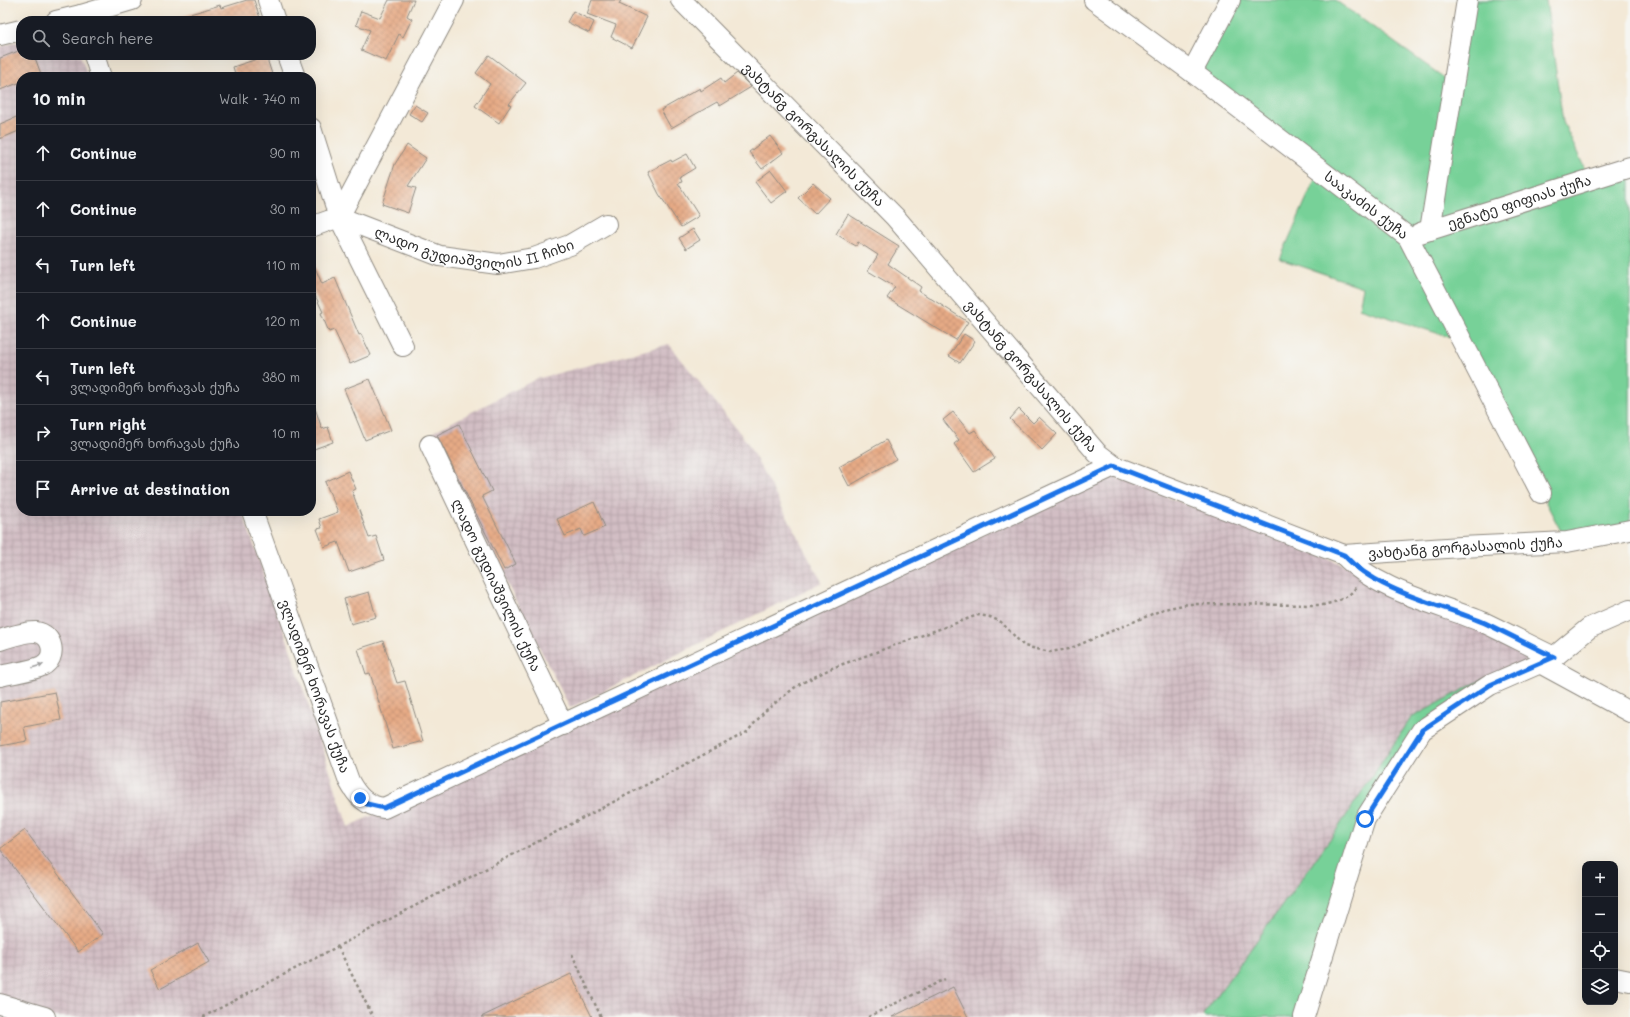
<!DOCTYPE html>
<html lang="en">
<head>
<meta charset="utf-8">
<style>
  body { margin:0; font-family:Mali,"Noto Sans Georgian",sans-serif; background:#20242c; color:#f1f3f6 }
  .controls { position:absolute; right:12px; bottom:12px; display:grid; overflow:hidden; border-radius:8px; box-shadow:0 4px 16px #0002 }
  .controls button { width:36px; height:36px; display:grid; place-items:center; padding:0; border:0; border-bottom:1px solid #363941; background:#171b24; color:#f1f3f6; font:20px sans-serif }
  .stop { position:absolute; width:12px; height:12px; margin:-9px; border:3px solid #1a73e8; border-radius:50%; background:#fff }
  .stop.end { background:#1a73e8; border-color:#fff; box-shadow:0 1px 4px #0008 }
  .list { margin:0; padding:0; list-style:none }
  h2 { display:flex; justify-content:space-between; align-items:center; height:52px; margin:0; padding:0 16px; font-size:17px }
  h2 small { font-size:13px; font-weight:400; color:#9ea1a6 }
  .list li { display:grid; grid-template-columns:26px 1fr auto; gap:12px; align-items:center; box-sizing:border-box; height:56px; padding:0 16px; border-top:1px solid #363941 }
  .list b { display:block; font-size:15px; white-space:nowrap }
  .list p { margin:0; font-size:13px; white-space:nowrap; color:#9ea1a6 }
  .list em { font-size:13px; font-style:normal; color:#9ea1a6 }
  .icon { flex:none; width:22px; height:22px; fill:none; stroke:currentColor; stroke-width:2; stroke-linecap:round; stroke-linejoin:round }
  .map { position:relative; flex:none; width:1630px; height:1017px; overflow:hidden }
  .search { position:absolute; background:#171b24; box-shadow:0 4px 16px #0002; left:16px; top:16px; width:300px; height:44px; display:flex; align-items:center; gap:10px; box-sizing:border-box; padding:0 14px; border-radius:16px; color:#9ea1a6; font-size:15px }
  .panel { position:absolute; background:#171b24; box-shadow:0 4px 16px #0002; left:16px; top:72px; width:300px; height:444px; border-radius:16px }
  .map>svg:first-child { display:block }
  .industrial { fill:url(#industrial-grid) }
  .green { fill:#77d198; stroke:#517e62 }
  .building { fill:url(#building-cross-hatch) }
  .lines { fill:none; stroke-linecap:round; stroke-linejoin:round }
  .minor-casing { stroke:#8f8a81; stroke-width:22 }
  .path { stroke:#8f8a81; stroke-width:2.5; stroke-dasharray:3 3; stroke-linecap:butt }
  .minor { stroke:#fff; stroke-width:20 }
  .oneway { fill:#a0a0a0 }
  .route { stroke:#1a73e8; stroke-width:5 }
  .labels { text-anchor:middle; stroke-width:3; stroke-linejoin:round; paint-order:stroke }
  .street-label { font-size:14px; fill:#2b2b2b; stroke:#f6f6f2 }
</style>
</head>
<body>
<div class="map">
<svg width="1630" height="1017" viewBox="0 0 1630 1017">
  <defs>
    <pattern id="industrial-grid" width="8" height="8" patternUnits="userSpaceOnUse"><rect width="8" height="8" fill="#d2bec4"/><path d="M0 4h8M4 0v8" fill="none" stroke="#b4a3a9"/></pattern>
    <pattern id="building-cross-hatch" width="8" height="8" patternUnits="userSpaceOnUse"><rect width="8" height="8" fill="#e6aa85"/><path d="M0 0l8 8M0 8l8-8" fill="none" stroke="#c59273"/></pattern>
  </defs>
  <rect width="100%" height="100%" fill="#f6f6f2"/>
  <filter id="ink" filterUnits="userSpaceOnUse"><feTurbulence type="fractalNoise" baseFrequency=".025" numOctaves="2"/><feDisplacementMap in="SourceGraphic" scale="8" xChannelSelector="R" yChannelSelector="G"/><feConvolveMatrix kernelMatrix="1 2 1 2 8 2 1 2 1" color-interpolation-filters="sRGB"/></filter>
  <filter id="wash" filterUnits="userSpaceOnUse"><feTurbulence type="fractalNoise" baseFrequency=".012" numOctaves="4" result="noise"/><feDisplacementMap in="SourceGraphic" scale="16" xChannelSelector="R" yChannelSelector="G"/><feGaussianBlur stdDeviation="0.9" result="paint"/><feColorMatrix in="noise" values="0 0 0 0 0 0 0 0 0 0 0 0 0 0 0 0 0 1.4 0 .05"/><feComposite in="paint" operator="in"/></filter>
  <g filter="url(#wash)">
    <rect width="100%" height="100%" fill="#f3e9d7"/>
    <path class="industrial" d="M21 41V55H80L88 77H21V511H242L287 639 348 827 563 725 1109 475 1336 561 1540 656 1411 718 1338 828 1202 1017H0V47Z
      M669 344 747 442 822 582 570 708 431 433 536 379Z"/>
    <path class="green" d="M1230 0H1335L1453 84 1467 0H1546L1563 122 1590 180 1630 167V524L1565 539 1452 323 1449 337 1359 308 1363 287 1280 259 1319 170 1192 72Z
      M1483 679 1422 730 1365 819 1304 1017H1204L1203 1015 1338 828 1411 718Z"/>
    <g id="blocks">
      <path class="building" d="M247 0H254L261 21H177V18L220 5 221 8Z
        M389 0H414L407 16 412 19 403 37 399 34 386 61 361 50 370 30 356 25 361 11 380 18Z
        M592 0H621L619 4 647 17 632 48 611 37 616 25 587 14Z
        M573 11 594 22 589 33 567 22Z
        M21 50V55H34L41 74 34 77H21V82L0 90V58Z
        M489 55 526 83 509 104 511 105 499 123 475 106 490 84 476 73Z
        M266 56 273 77H236L233 67Z
        M737 73 751 87 720 106 717 102 671 128 661 110 700 88 701 91 721 78 724 83Z
        M415 105 428 113 422 122 409 114Z
        M21 115V130L0 139V124Z
        M770 136 783 153 762 169 749 152Z
        M407 145 426 158 408 186 416 188 408 213 382 204 395 164Z
        M687 154 695 168 680 177 682 182 678 183 699 216 681 227 659 194 648 172 671 160 672 162Z
        M771 170 787 191 771 203 755 182Z
        M813 183 830 198 815 214 798 198Z
        M848 214 899 246 888 264 921 287 919 291 968 322 956 340 887 298 895 287 868 271 878 255 858 242 856 246 836 234Z
        M693 229 700 240 686 249 679 238Z
        M311 258 322 284 335 278 359 335 361 334 371 355 350 364 334 330 329 332 321 313 323 312 311 287Z
        M964 334 975 341 960 363 949 356Z
        M370 379 391 430 365 440 344 389Z
        M311 402H313L322 429 328 427 333 442 314 449 311 442Z
        M1019 409 1033 423 1039 417 1057 434 1042 450 1010 419Z
        M953 412 970 433 975 430 995 459 974 472 954 444 959 440 943 420Z
        M459 424 492 491 482 496 516 564 504 570 437 435Z
        M886 440 896 459 849 486 839 467Z
        M348 471 356 489 352 491 369 538 376 536 384 560 349 572 338 542 324 547 317 529 322 528 319 519 338 512 325 482Z
        M594 502 605 527 584 536 581 529 565 536 557 519Z
        M369 592 376 617 351 624 344 599Z
        M383 641 397 683 405 681 423 741 393 749 370 673 366 674 358 649Z
        M55 692 61 720 24 727 27 741 0 746V702Z
        M25 830 103 934 78 952 0 849Z
        M198 943 209 962 160 989 150 970Z
        M571 974 592 1017H481Z
        M953 987 968 1017H892Z"/>
    </g>
  </g>
  <g filter="url(#ink)">
    <use href="#blocks" fill-opacity="0" stroke="#8f8a81" stroke-width="1"/>
    <g class="lines">
      <g class="minor-casing">
        <g id="minor">
          <path d="M268 0 275 21"/>
          <path id="s1" d="M681 0 895 217 1097 453 1114 466 1344 555 1461 547 1567 542 1630 530"/>
          <path id="s2" d="M1094 0 1192 72 1408 237 1541 493"/>
          <path d="M81 15 132 0"/>
          <path d="M56 21 81 15 83 21"/>
          <path d="M0 35 21 30"/>
          <path d="M94 55 101 77"/>
          <path d="M287 55 295 77"/>
          <path d="M1192 72 1230 0"/>
          <path d="M311 128 339 217 403 346"/>
          <path id="s3" d="M339 217 440 256 498 264 534 258 570 245 606 224"/>
          <path d="M339 217 454 0"/>
          <path d="M311 227 339 217"/>
          <path d="M1430 230 1467 0"/>
          <path id="s4" d="M1420 233 1630 167"/>
          <path id="s5" d="M430 445 563 725"/>
          <path id="s6" d="M252 511 349 781C357 796 366 806 384 808L1114 466"/>
          <path d="M1344 555C1378 592 1440 604 1485 623 1508 634 1531 646 1554 657"/>
          <path d="M0 640C9 637 27 631 36 632 53 634 58 658 42 666 31 671 12 673 0 676"/>
          <path d="M1540 663 1630 712"/>
          <path d="M1615 978 1630 981"/>
          <path d="M0 1004 45 1017"/>
          <path d="M1304 1017 1365 819 1422 730 1490 685 1554 657 1589 628 1630 610"/>
        </g>
      </g>
      <path class="path" d="M338 947 373 1017
        M572 954 601 1017
        M203 1017 747 732 765 711 798 685 832 668 978 615 990 617 1001 622 1024 646 1050 652 1069 649 1164 609 1188 604 1323 605C1335 602 1351 598 1357 585
        M868 1017 945 979"/>
      <use href="#minor" class="minor"/>
    </g>
    <defs><path id="oneway-solid" d="M-6-.8H1V-3.2L6.5 0L1 3.2V.8H-6Z"/></defs>
    <use class="oneway" href="#oneway-solid" transform="translate(38 666) rotate(-18)"/>
  </g>
  <g class="lines" filter="url(#ink)">
    <path class="route" d="M360 798 367 804 384 808 1114 466 1344 555C1377 592 1440 604 1485 623 1508 634 1531 646 1554 657L1490 685 1422 730 1365 819"/>
  </g>
  <g class="labels">
    <g class="street-label">
      <text dy="5" stroke="none"><textPath href="#s1" startOffset="189">ვახტანგ გორგასალის ქუჩა</textPath></text>
      <text dy="5" stroke="none"><textPath href="#s4" startOffset="104">ეგნატე ფიფიას ქუჩა</textPath></text>
      <text dy="5" stroke="none"><textPath href="#s2" startOffset="341">სააკაძის ქუჩა</textPath></text>
      <text dy="5" stroke="none"><textPath href="#s3" startOffset="142">ლადო გუდიაშვილის II ჩიხი</textPath></text>
      <text dy="5" stroke="none"><textPath href="#s1" startOffset="514">ვახტანგ გორგასალის ქუჩა</textPath></text>
      <text dy="5" stroke="none"><textPath href="#s1" startOffset="1005">ვახტანგ გორგასალის ქუჩა</textPath></text>
      <text dy="5" stroke="none"><textPath href="#s5" startOffset="155">ლადო გუდიაშვილის ქუჩა</textPath></text>
      <text dy="5" stroke="none"><textPath href="#s6" startOffset="186">ვლადიმერ ხორავას ქუჩა</textPath></text>
    </g>
  </g>
</svg>
<div class="controls">
<button>+</button>
<button>−</button>
<button><svg class="icon" aria-label="locate" viewBox="0 0 24 24"><circle cx="12" cy="12" r="6"/><path d="M12 2v4M12 18v4M2 12h4M18 12h4"/></svg></button>
<button><svg class="icon" aria-label="layers" viewBox="0 0 24 24"><path d="M12 4l9 5-9 5-9-5zM3 14l9 5 9-5"/></svg></button>
</div>
<div class="stop" style="left:1365px;top:819px"></div>
<div class="stop end" style="left:360px;top:798px"></div>
<div class="search"><svg class="icon" aria-label="search" viewBox="0 0 24 24"><circle cx="10" cy="10" r="6"/><path d="M15 15l6 6"/></svg>Search here</div>
<section class="panel">
<h2>10 min<small>Walk · 740 m</small></h2>
<ul class="list">
<li><svg class="icon" aria-label="ahead" viewBox="0 0 24 24"><path d="M12 20V5M6 11l6-6 6 6"/></svg><div><b>Continue</b></div><em>90 m</em></li>
<li><svg class="icon" aria-label="ahead" viewBox="0 0 24 24"><path d="M12 20V5M6 11l6-6 6 6"/></svg><div><b>Continue</b></div><em>30 m</em></li>
<li><svg class="icon" aria-label="left" viewBox="0 0 24 24"><path d="M17 20v-9H6M10 6l-5 5 5 5"/></svg><div><b>Turn left</b></div><em>110 m</em></li>
<li><svg class="icon" aria-label="ahead" viewBox="0 0 24 24"><path d="M12 20V5M6 11l6-6 6 6"/></svg><div><b>Continue</b></div><em>120 m</em></li>
<li><svg class="icon" aria-label="left" viewBox="0 0 24 24"><path d="M17 20v-9H6M10 6l-5 5 5 5"/></svg><div><b>Turn left</b><p>ვლადიმერ ხორავას ქუჩა</p></div><em>380 m</em></li>
<li><svg class="icon" aria-label="right" viewBox="0 0 24 24"><path d="M7 20v-9h11M14 6l5 5-5 5"/></svg><div><b>Turn right</b><p>ვლადიმერ ხორავას ქუჩა</p></div><em>10 m</em></li>
<li><svg class="icon" aria-label="arrive" viewBox="0 0 24 24"><path d="M6 21V4h12l-3 4 3 4H6"/></svg><div><b>Arrive at destination</b></div></li>
</ul>
</section>
</div>
</body>
</html>
